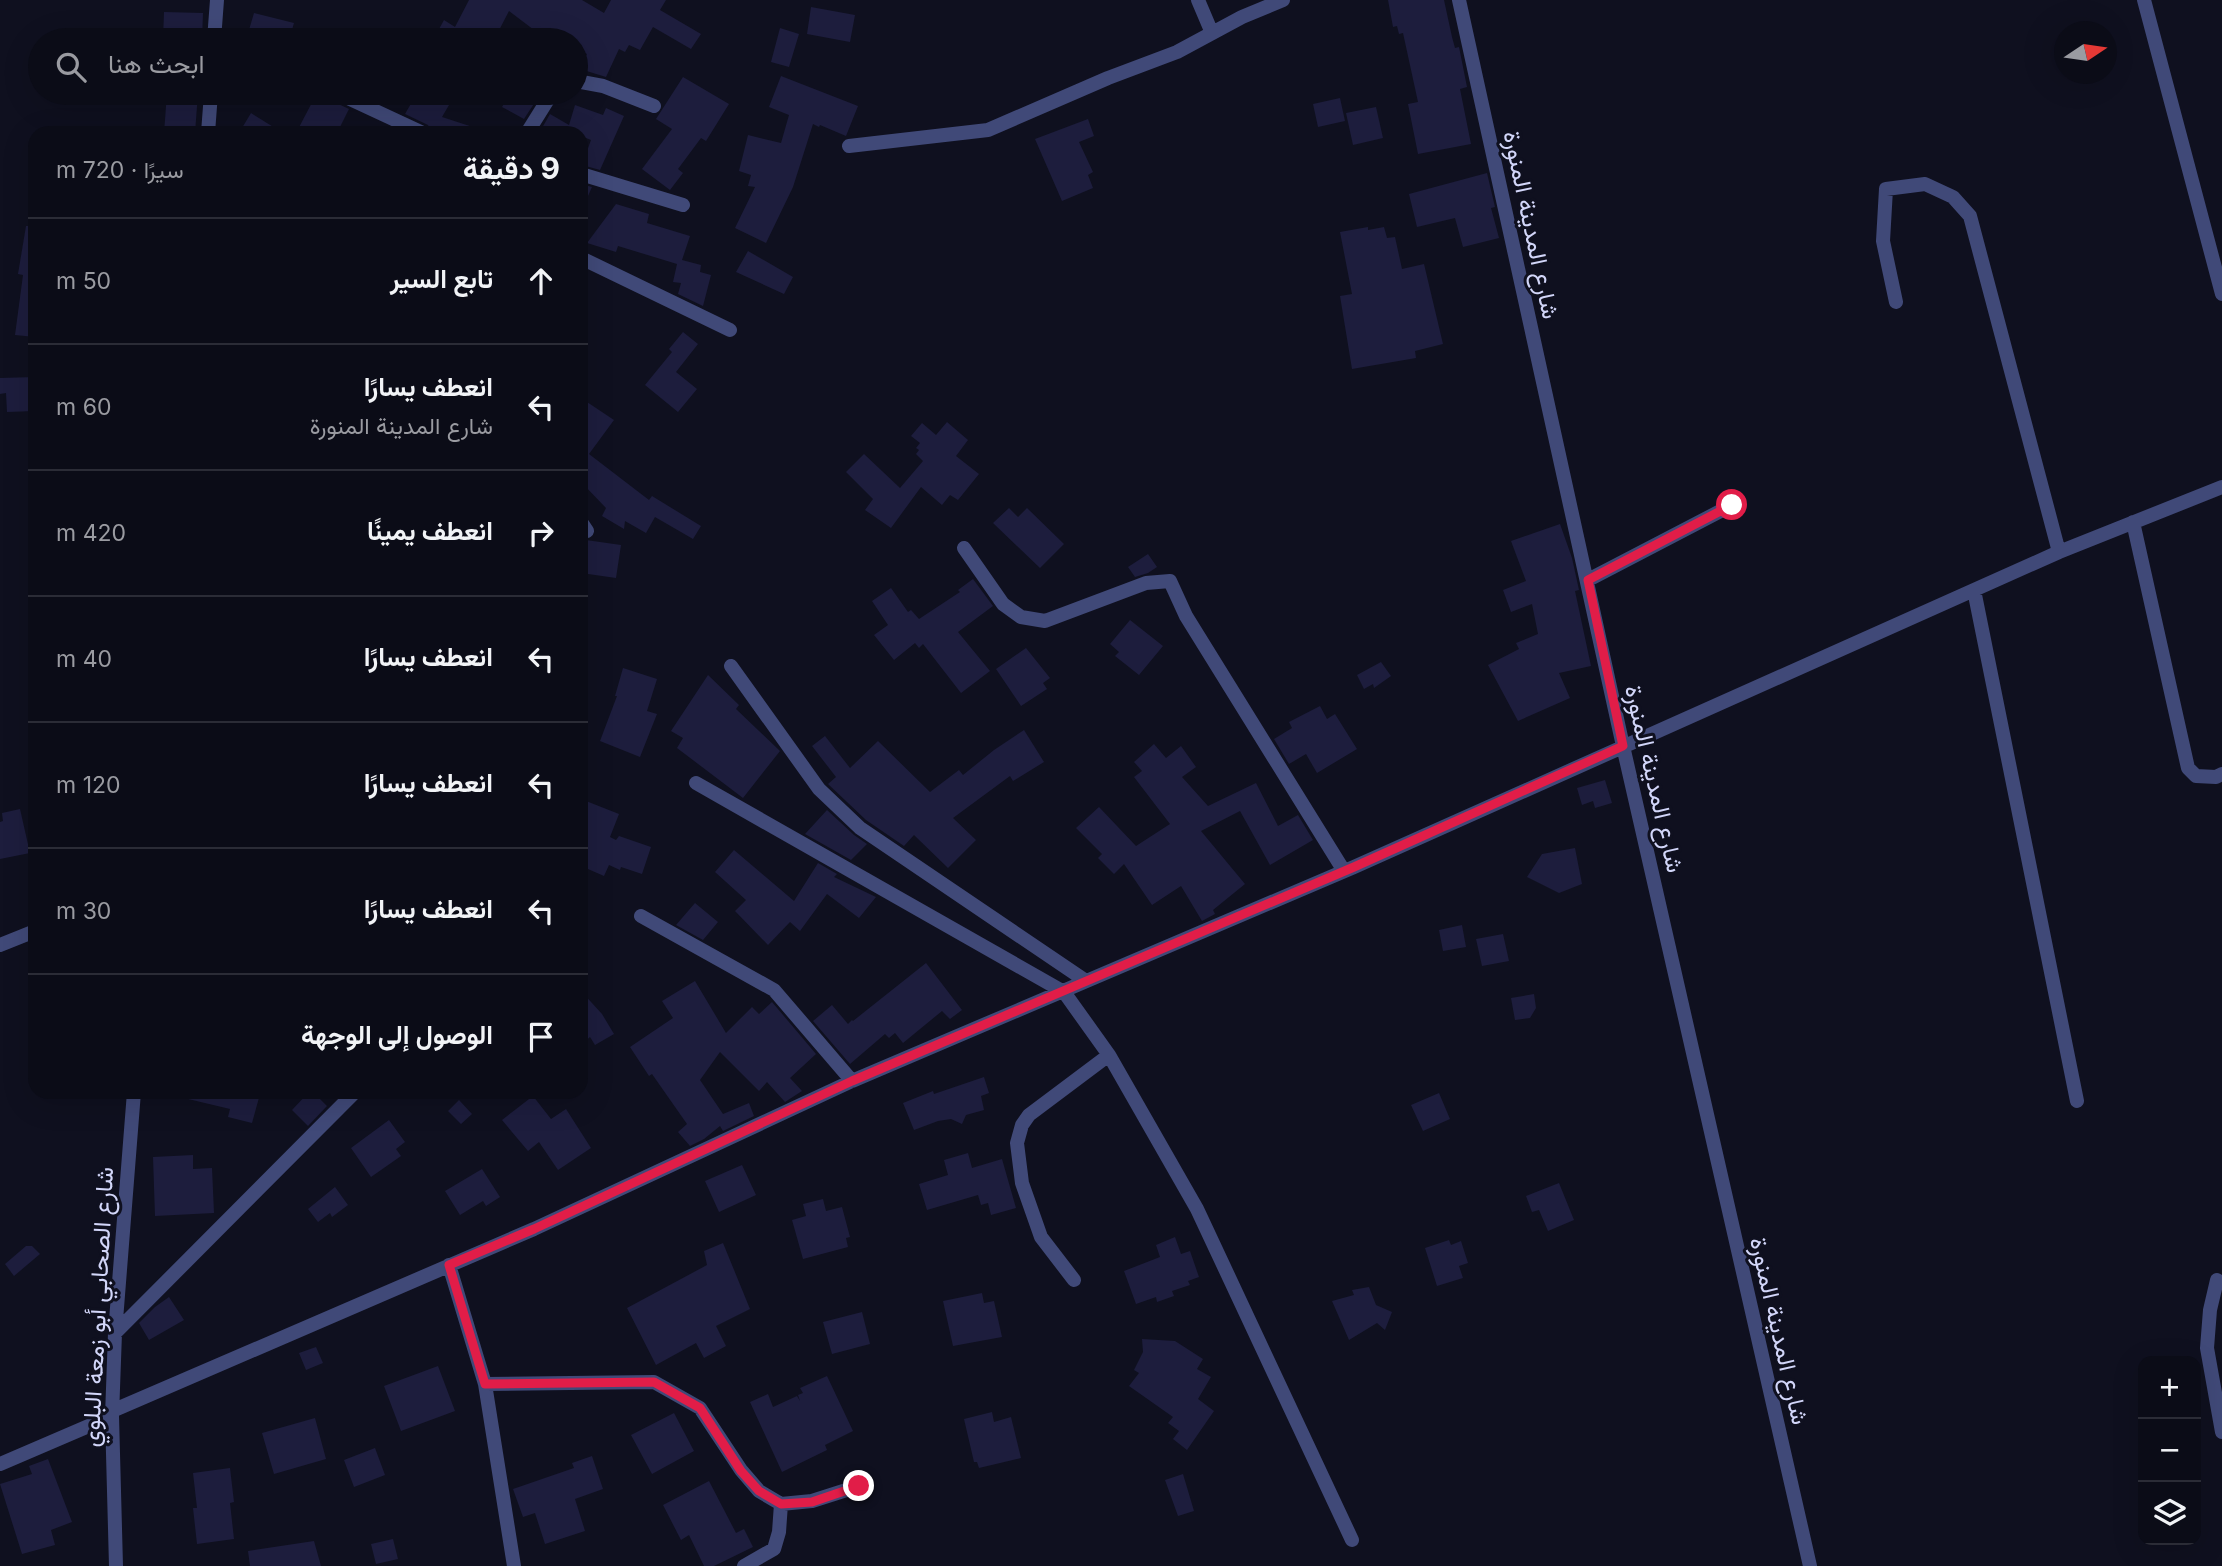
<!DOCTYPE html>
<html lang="ar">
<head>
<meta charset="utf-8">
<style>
  body { margin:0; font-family:Inter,Vazirmatn,sans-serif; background:#141520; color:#f1f3f6; direction:rtl }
  .controls { position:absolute; right:21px; bottom:21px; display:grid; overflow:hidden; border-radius:14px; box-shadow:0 7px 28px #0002 }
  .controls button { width:63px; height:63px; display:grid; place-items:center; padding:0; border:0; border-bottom:2px solid #2b2c36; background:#0b0c17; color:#f1f3f6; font:35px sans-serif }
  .compass { position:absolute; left:2054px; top:21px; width:63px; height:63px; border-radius:50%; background:#0b0c17; box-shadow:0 7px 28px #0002; rotate:77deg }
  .stop { position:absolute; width:21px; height:21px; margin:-16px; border:5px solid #e11d48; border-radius:50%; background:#fff }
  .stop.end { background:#e11d48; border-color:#fff; box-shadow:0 2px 7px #0008 }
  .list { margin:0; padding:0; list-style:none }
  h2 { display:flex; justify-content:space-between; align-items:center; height:91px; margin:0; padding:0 28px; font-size:30px }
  h2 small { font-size:23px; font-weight:400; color:#9a9ba1 }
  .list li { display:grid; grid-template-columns:46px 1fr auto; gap:21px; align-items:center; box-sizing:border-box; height:126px; padding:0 28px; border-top:2px solid #2b2c36 }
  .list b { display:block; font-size:26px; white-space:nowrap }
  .list p { margin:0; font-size:23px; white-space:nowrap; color:#9a9ba1 }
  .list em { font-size:23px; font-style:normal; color:#9a9ba1 }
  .icon { flex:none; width:38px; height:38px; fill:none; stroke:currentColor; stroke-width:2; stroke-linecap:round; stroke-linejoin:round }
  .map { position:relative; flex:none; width:2222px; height:1566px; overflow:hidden; direction:ltr }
  .search { position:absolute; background:#0b0c17; box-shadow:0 7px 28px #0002; left:28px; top:28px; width:560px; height:77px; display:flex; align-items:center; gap:18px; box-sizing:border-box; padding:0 24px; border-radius:38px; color:#9a9ba1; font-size:26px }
  .panel { position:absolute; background:#0b0c17; box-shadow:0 7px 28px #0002; left:28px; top:126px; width:560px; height:973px; border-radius:21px; direction:rtl }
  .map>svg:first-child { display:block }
  .building { fill:#1d1d3d }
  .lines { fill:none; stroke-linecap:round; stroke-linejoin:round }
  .street { stroke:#404978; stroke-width:14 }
  .route { stroke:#e11d48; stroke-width:9 }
  .labels { text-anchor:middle; stroke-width:6; stroke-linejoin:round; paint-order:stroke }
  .street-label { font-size:24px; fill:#d2d6f9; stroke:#0f101f }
</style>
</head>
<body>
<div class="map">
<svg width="2222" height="1566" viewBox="0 0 2222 1566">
  <rect width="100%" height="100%" fill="#0f101f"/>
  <path class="building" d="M469 0H582L604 13 611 0H666L660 10 701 34 691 49 653 27 640 50 629 45 625 52 619 49 606 77 580 69 587 54 576 48V40H563L542 28 538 33 509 11 494 40H433L444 20 455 27Z
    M1388 0H1444L1452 37 1455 48 1459 47 1467 87 1460 89 1471 144 1418 154 1408 104 1418 102 1403 33 1399 34 1397 26 1393 27Z
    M811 7 855 15 850 42 807 34Z
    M164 12 203 13 202 40H163Z
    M254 13 294 23 289 40H246Z
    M780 28 799 34 789 67 771 62Z
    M781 76 858 106 846 136 820 125 819 127 813 124 793 187 766 243 735 228 755 187 748 186 751 175 739 171 748 135 781 143 789 115 769 107Z
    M683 77 729 104 706 141 701 138 678 169 683 173 670 190 642 169 672 129 656 119Z
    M167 93H198L195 133H164Z
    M317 93H328L332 101 349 109 337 133H296Z
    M417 93H456L442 117 482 130 481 133H433L428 125 405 114Z
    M510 93H541L524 119 502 107Z
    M1340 98 1345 121 1318 127 1313 104Z
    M575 105 603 115 606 108 624 116 600 170 582 165 591 140 581 136V133H551L542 128 550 114 569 125Z
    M1376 107 1383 138 1353 145 1346 113Z
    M251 113 283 133H239Z
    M1088 119 1094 136 1079 142 1093 172 1088 175 1093 188 1062 201 1035 139Z
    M1487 173 1495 207 1491 208 1499 238 1463 247 1455 218 1417 227 1409 194Z
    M581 184 592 187 581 212Z
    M616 204 649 214 647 223 690 236 682 260 701 265 700 272 711 275 703 306 678 294 681 283 673 282 677 264 618 246 616 252 587 243Z
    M26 226H35V337L15 335 23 275 18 274Z
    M1368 227V230L1384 227 1387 238 1395 237 1402 269 1424 264 1443 344 1415 351 1416 358 1352 369 1340 296 1352 294 1340 232Z
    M748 251 793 277 784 294 736 272Z
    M683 332 698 344 676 372 697 389 678 412 645 385 672 352 669 349Z
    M35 377V411L7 412 6 393 0 394V378Z
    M581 398 614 420 589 454 649 500 652 496 701 526 693 539 655 517 646 533 625 521 624 529 602 516 606 508 581 482Z
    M947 422 968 440 956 456 979 474 958 500 950 495 942 505 921 487 891 528 865 510 873 499 846 472 864 454 900 488 923 461 916 454 919 450 916 448 920 443 911 436 922 423 936 435Z
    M1009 508 1018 517 1027 508 1064 544 1040 568 993 523Z
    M1560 524 1572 558 1579 590 1575 591 1591 666 1559 673 1570 698 1518 721 1488 665 1519 649 1516 643 1538 634 1532 604 1511 612 1503 590 1526 581 1511 541Z
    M586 540 621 545 616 578 581 573Z
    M1148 554 1157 567 1148 573 1135 577 1128 567Z
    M973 579 993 606 958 632 990 671 961 693 923 644 919 648 915 643 894 660 874 635 888 625 872 601 891 588 908 612 911 610 919 619 960 592 958 590Z
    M1130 620 1163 646 1139 675 1115 656 1119 652 1110 644Z
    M1026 648 1050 678 1043 683 1047 689 1021 706 996 669Z
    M1381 662 1391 676 1374 688 1373 684 1364 689 1357 675Z
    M623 668 657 679 647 711 657 714 640 757 600 741 617 696H615Z
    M708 675 739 705 736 709 780 751 743 798 677 748 683 738 671 731Z
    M1320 706 1327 719 1335 714 1357 749 1317 773 1306 754 1289 764 1274 739 1292 728 1289 722Z
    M1024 730 1044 762 1013 781 1010 776 953 818 976 840 948 868 914 835 904 846 866 820 828 784 836 777 812 746 825 736 850 768 878 741 930 792 959 770 963 775 994 750Z
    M1154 744 1166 758 1181 746 1196 767 1182 777 1208 806 1256 783 1278 826 1298 815 1313 840 1270 865 1240 811 1201 831 1245 884 1213 910 1215 914 1202 921 1181 886 1152 905 1124 864 1114 874 1098 858 1102 854 1076 828 1099 807 1136 846 1170 824 1134 777 1142 771 1134 762Z
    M1605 780 1612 803 1595 808 1593 801 1582 805 1577 788Z
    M581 799 619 814 610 837 616 840 619 836 651 847 642 874 621 867 620 870 609 865 604 876 581 866Z
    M20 809 30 853 0 859V822L3 821 2 813Z
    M827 810 854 835 867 844 851 860 805 834Z
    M1575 848 1582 884 1559 893 1527 877 1542 854Z
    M734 850 794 901 818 863 837 874 834 877 876 897 859 918 827 894 800 931 790 922 768 945 735 911 746 900 715 872Z
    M695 903 718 922 703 940 676 925Z
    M1462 925 1466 947 1443 951 1439 930Z
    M1503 934 1509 961 1482 966 1476 939Z
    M926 963 962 1010 950 1019 942 1011 903 1043 895 1033 889 1038 885 1034 850 1064 813 1021 832 1005 848 1024 852 1020 853 1021Z
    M695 981 726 1033 752 1007 759 1014 772 1002 816 1054 790 1078 802 1091 785 1102 767 1082 759 1091 720 1052 700 1080 723 1114 749 1103 754 1116 723 1131 720 1126 704 1139 690 1146 678 1132 687 1124 652 1074 649 1076 630 1047 673 1018 662 1001Z
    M581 991 602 1014 614 1034 595 1045 590 1037 581 1045Z
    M1534 994 1536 1008 1530 1018 1515 1020 1511 998Z
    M984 1077 989 1093 981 1096 984 1110 966 1115 962 1124 951 1119 938 1121 914 1130 903 1103 933 1091 934 1094Z
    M185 1092H250L260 1094 252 1123 228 1117 230 1109 184 1098Z
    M309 1092H313L327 1106 308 1126 292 1110Z
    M1439 1093 1450 1119 1423 1131 1411 1105Z
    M533 1096 551 1119 566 1109 591 1148 558 1170 539 1142 528 1151 502 1120Z
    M459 1100 472 1114 461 1124 448 1111Z
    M389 1120 405 1142 396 1149 401 1156 371 1177 351 1148Z
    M968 1153 972 1168 1002 1159 1016 1208 991 1215 988 1203 981 1205 978 1195 927 1210 919 1184 948 1175 944 1160Z
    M193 1155V1169L212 1168 214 1213 155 1216 153 1157Z
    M742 1165 756 1195 719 1212 705 1181Z
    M482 1169 500 1197 486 1206 483 1201 460 1215 445 1191Z
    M1559 1183 1574 1220 1548 1231 1539 1210 1532 1212 1526 1196Z
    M335 1187 348 1205 332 1217 330 1213 318 1222 308 1209Z
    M823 1199 826 1211 842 1207 850 1237 846 1238 848 1247 803 1259 792 1220 806 1216 803 1204Z
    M1175 1237 1181 1254 1190 1251 1199 1277 1188 1281 1190 1285 1172 1291 1174 1296 1157 1302 1156 1297 1136 1304 1124 1271 1160 1257 1156 1245Z
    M1449 1240 1451 1245 1461 1241 1468 1263 1459 1266 1463 1278 1437 1286 1425 1248Z
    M723 1243 750 1309 716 1326 726 1346 704 1358 696 1343 656 1365 627 1308 707 1265 704 1251Z
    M26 1246H32L40 1254 14 1276 5 1264Z
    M1369 1287 1376 1305 1392 1312 1385 1330 1377 1323 1349 1340 1332 1301 1354 1295 1352 1290Z
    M982 1293 984 1303 994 1301 1002 1337 953 1346 943 1301Z
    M169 1297 184 1320 149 1340 139 1323 155 1307Z
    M862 1312 870 1344 832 1354 823 1322Z
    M1142 1339 1175 1341 1203 1359 1197 1369 1211 1377 1198 1399 1214 1411 1187 1450 1173 1439 1179 1431 1168 1423 1173 1417 1129 1386 1139 1373 1134 1370 1143 1352Z
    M316 1347 323 1363 306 1370 299 1353Z
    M438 1366 455 1411 401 1431 384 1386Z
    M827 1376 853 1431 825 1445 827 1450 782 1472 750 1402 768 1394 773 1407 797 1396 800 1401 798 1395 803 1393 800 1388Z
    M992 1412 994 1422 1011 1417 1021 1458 979 1468 977 1462H974L964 1419Z
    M674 1413 694 1451 652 1474 631 1435Z
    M315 1418 326 1459 274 1474 262 1433Z
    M375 1448 385 1475 354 1487 344 1460Z
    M592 1456 603 1489 575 1499 585 1531 545 1544 535 1513 523 1517 513 1489 574 1468 572 1463Z
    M48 1459 72 1522 51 1530 55 1545 22 1554 0 1484 32 1474 29 1466Z
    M230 1468 234 1502 230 1503 234 1539 197 1544 193 1508H197L193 1473Z
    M1183 1474 1194 1511 1178 1516 1165 1480Z
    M709 1481 736 1533 744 1529 753 1547 714 1566H704L689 1535 681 1540 663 1505Z
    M393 1539 398 1559 376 1564 371 1544Z
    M314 1541 321 1566H250L248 1551Z"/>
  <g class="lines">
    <path class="street" d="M1198 0 1212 33
      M1459 0 1623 746 1810 1566
      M2144 0 2222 294
      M214 40 217 0
      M576 81 603 86 654 106
      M337 93 423 133
      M208 133 211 93
      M527 133 552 93
      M849 146 988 130 1108 78 1177 52 1242 17 1283 0
      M581 174 683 205
      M581 258 730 330
      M1896 302 1883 241 1886 189 1925 184 1953 197 1970 216 2059 552
      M581 522 587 531
      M2133 522 2188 768 2196 776 2216 777 2222 774
      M964 548 1003 604 1021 617 1045 621 1146 583 1170 581 1186 616 1344 871
      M1588 580 1732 505
      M1974 590 2077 1101
      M731 666 819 789 860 828 1086 981
      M696 783 1064 992 1109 1055 1197 1209 1352 1540
      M641 916 774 990 852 1081
      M0 945 35 931
      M449 1265 485 1384 514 1566
      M1074 1280 1041 1237 1022 1183 1017 1143 1022 1125 1029 1115 1109 1055
      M2217 1280 2210 1310 2207 1348 2222 1432
      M115 1333 355 1092
      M485 1384 654 1382 700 1408 741 1470 759 1491 781 1504 812 1501 859 1486
      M112 1411 534 1229 852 1081 1354 867 2059 552 2222 487
      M0 1464 112 1416
      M116 1566 112 1416 115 1333 134 1092
      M744 1566 774 1549 779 1532 781 1504"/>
  </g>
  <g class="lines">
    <path class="route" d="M859 1486 812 1502 781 1504 759 1491 741 1471 700 1408 654 1382 485 1384 449 1265 534 1229 852 1081 1354 867 1623 746 1588 580 1732 505"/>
  </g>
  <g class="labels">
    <g class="street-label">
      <text transform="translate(1531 225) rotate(78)" y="8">شارع المدينة المنورة</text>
      <text transform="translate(1654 779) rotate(77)" y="8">شارع المدينة المنورة</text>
      <text transform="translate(98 1307) rotate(-87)" y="8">شارع الصحابي أبو زمعة البلوي</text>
      <text transform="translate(1779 1331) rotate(77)" y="8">شارع المدينة المنورة</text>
    </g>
  </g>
</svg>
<div class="controls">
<button>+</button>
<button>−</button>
<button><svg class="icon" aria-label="layers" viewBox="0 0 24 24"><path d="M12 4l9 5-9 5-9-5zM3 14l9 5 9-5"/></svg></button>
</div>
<svg class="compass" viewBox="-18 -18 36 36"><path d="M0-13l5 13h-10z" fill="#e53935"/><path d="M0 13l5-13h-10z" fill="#9a9ba1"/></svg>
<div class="stop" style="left:1732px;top:505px"></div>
<div class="stop end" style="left:859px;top:1486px"></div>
<div class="search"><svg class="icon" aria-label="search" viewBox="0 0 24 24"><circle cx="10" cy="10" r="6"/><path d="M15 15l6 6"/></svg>ابحث هنا</div>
<section class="panel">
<h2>9 دقيقة<small>سيرًا · 720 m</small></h2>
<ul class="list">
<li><svg class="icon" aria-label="ahead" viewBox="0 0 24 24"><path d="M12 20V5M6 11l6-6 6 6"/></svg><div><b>تابع السير</b></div><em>50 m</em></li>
<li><svg class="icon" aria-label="left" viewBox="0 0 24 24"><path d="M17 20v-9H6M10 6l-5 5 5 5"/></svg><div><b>انعطف يسارًا</b><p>شارع المدينة المنورة</p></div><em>60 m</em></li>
<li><svg class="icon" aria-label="right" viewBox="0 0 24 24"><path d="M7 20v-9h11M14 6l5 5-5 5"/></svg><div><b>انعطف يمينًا</b></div><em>420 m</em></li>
<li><svg class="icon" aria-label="left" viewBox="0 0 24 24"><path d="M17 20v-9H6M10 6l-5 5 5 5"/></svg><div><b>انعطف يسارًا</b></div><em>40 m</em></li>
<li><svg class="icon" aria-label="left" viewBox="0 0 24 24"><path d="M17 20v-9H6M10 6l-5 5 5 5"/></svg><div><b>انعطف يسارًا</b></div><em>120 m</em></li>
<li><svg class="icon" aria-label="left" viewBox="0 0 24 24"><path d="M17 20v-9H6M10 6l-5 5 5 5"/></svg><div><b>انعطف يسارًا</b></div><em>30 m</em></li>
<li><svg class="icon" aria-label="arrive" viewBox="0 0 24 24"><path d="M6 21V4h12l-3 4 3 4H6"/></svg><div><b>الوصول إلى الوجهة</b></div></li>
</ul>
</section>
</div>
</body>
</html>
